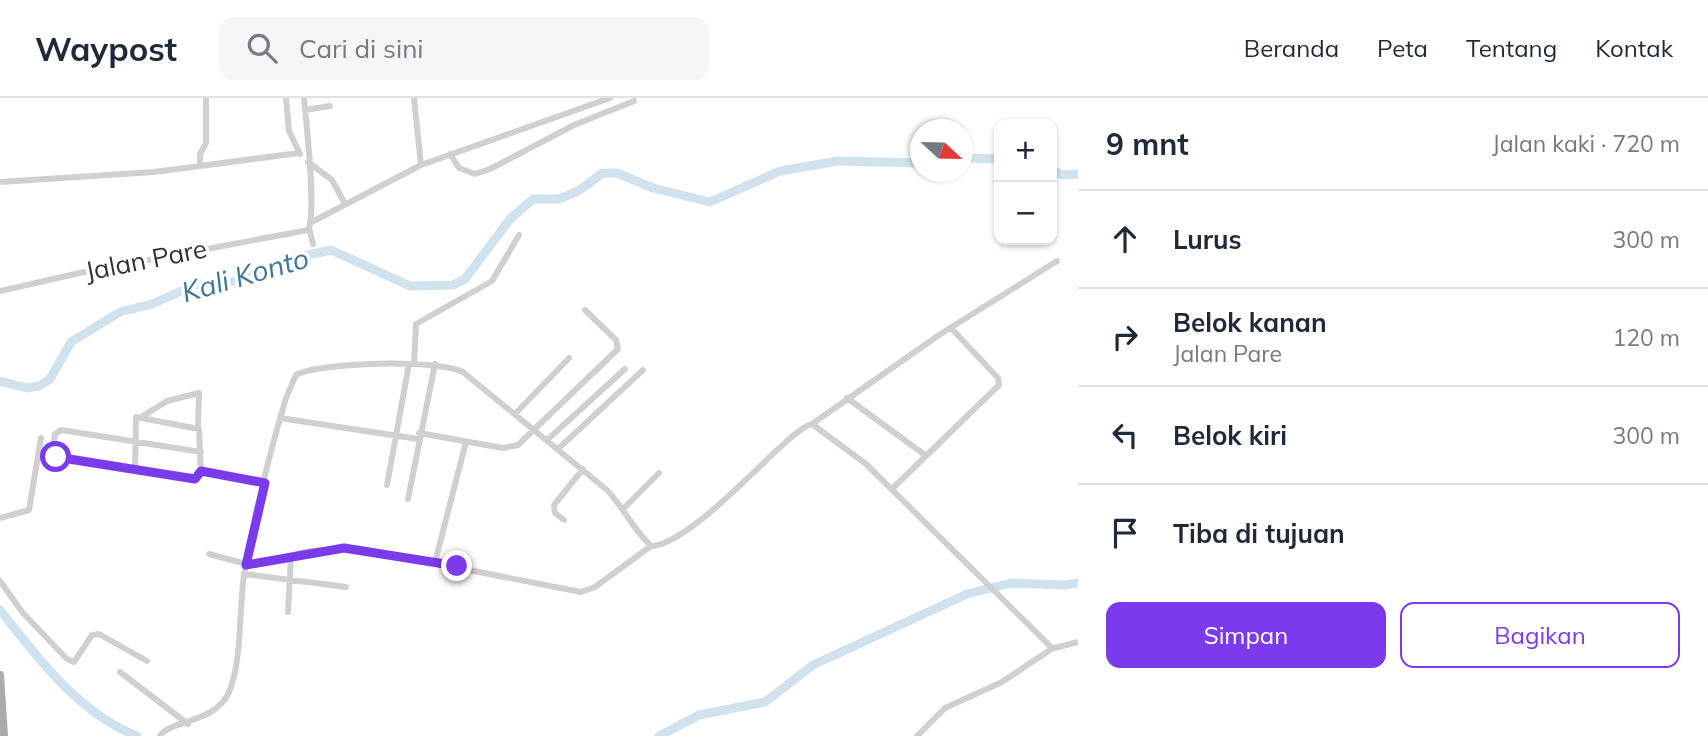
<!DOCTYPE html>
<html lang="id">
<head>
<meta charset="utf-8">
<style>
  body { margin:0; font-family:Mulish,sans-serif; background:#f6f6f7; color:#1f2937 }
  .controls { position:absolute; right:21px; top:21px; display:grid; overflow:hidden; border-radius:14px; box-shadow:0 2px 5px #0004 }
  .controls button { width:63px; height:63px; display:grid; place-items:center; padding:0; border:0; border-bottom:2px solid #e0e1e3; background:#fff; color:#1f2937; font:35px sans-serif }
  .compass { position:absolute; left:910px; top:21px; width:63px; height:63px; border-radius:50%; background:#fff; box-shadow:0 2px 5px #0004; rotate:112deg }
  .stop { position:absolute; width:21px; height:21px; margin:-16px; border:5px solid #7c3aed; border-radius:50%; background:#fff }
  .stop.end { background:#7c3aed; border-color:#fff; box-shadow:0 2px 7px #0008 }
  .list { margin:0; padding:0; list-style:none }
  h2 { display:flex; justify-content:space-between; align-items:center; height:91px; margin:0; padding:0 28px; font-size:30px }
  h2 small { font-size:23px; font-weight:400; color:#747a83 }
  .list li { display:grid; grid-template-columns:46px 1fr auto; gap:21px; align-items:center; box-sizing:border-box; height:98px; padding:0 28px; border-top:2px solid #e0e1e3 }
  .list b { display:block; font-size:26px; white-space:nowrap }
  .list p { margin:0; font-size:23px; white-space:nowrap; color:#747a83 }
  .list em { font-size:23px; font-style:normal; color:#747a83 }
  .actions { display:flex; gap:14px; padding:21px 28px }
  .actions a { flex:1; padding:16px 0; border:2px solid #7c3aed; border-radius:14px; text-align:center; font-size:24px; color:#7c3aed }
  .actions .main { background:#7c3aed; color:#fff }
  .icon { flex:none; width:38px; height:38px; fill:none; stroke:currentColor; stroke-width:2; stroke-linecap:round; stroke-linejoin:round }
  .map { position:relative; flex:none; width:1078px; height:638px; overflow:hidden }
  header { display:flex; align-items:center; gap:42px; box-sizing:border-box; height:98px; padding:0 35px; background:#fff; border-bottom:2px solid #e0e1e3 }
  header strong { font-size:33px }
  nav { display:flex; gap:38px; margin-inline-start:auto; font-size:24px }
  .search { width:490px; height:63px; background:#f6f6f7; display:flex; align-items:center; gap:18px; box-sizing:border-box; padding:0 24px; border-radius:14px; color:#747a83; font-size:26px }
  main { display:flex }
  aside { flex:1; background:#fff }
  .map>svg:first-child { display:block }
  .lines { fill:none; stroke-linecap:round; stroke-linejoin:round }
  .river { stroke:#cfe2ee; stroke-width:9 }
  .minor { stroke:#d0d0d0; stroke-width:6 }
  .major { stroke:#ababab; stroke-width:8 }
  .route { stroke:#7c3aed; stroke-width:9 }
  .labels { text-anchor:middle; stroke-width:7; stroke-linejoin:round; paint-order:stroke }
  .street-label { font-size:26px; fill:#333; stroke:#fff }
  .water-label { font-size:28px; font-style:italic; fill:#3f7597; stroke:#fff }
</style>
</head>
<body>
<header>
<strong>Waypost</strong>
<div class="search"><svg class="icon" aria-label="search" viewBox="0 0 24 24"><circle cx="10" cy="10" r="6"/><path d="M15 15l6 6"/></svg>Cari di sini</div>
<nav><a>Beranda</a><a>Peta</a><a>Tentang</a><a>Kontak</a></nav>
</header>
<main>
<div class="map">
<svg width="1078" height="638" viewBox="0 0 1078 638">
  <rect width="100%" height="100%" fill="#fff"/>
  <g class="lines">
    <path class="river" d="M962 60 999 61
      M1052 71 1062 77 1078 76
      M0 283 27 290 39 288 50 281 71 244 120 214 152 206 197 186 242 183 248 177 294 160 331 152 410 188 453 187 465 181 510 121 533 101H559L578 93 603 75H617L653 90 710 104 780 73 838 63 920 65
      M0 512C38 560 78 615 137 638
      M659 638 699 617 765 604 813 567 967 496 1011 485 1065 487 1078 485"/>
    <path class="minor" d="M286 0 289 33 300 56
      M414 0 421 67
      M305 12 330 8
      M450 56 459 70 475 76 490 71 574 27 634 3
      M308 64 332 82 345 106
      M200 68V56L206 45V0
      M0 84 154 74 299 55
      M310 125 421 67 610 0
      M309 130 313 146
      M0 193 84 174 308 132C317 115 306 24 304 0
      M414 266 416 226 492 183 519 137
      M847 300 925 357
      M515 316 569 260
      M143 318 167 303 199 295 198 330
      M280 320 418 341
      M812 326 939 237 1057 163
      M419 335 503 350 518 347 618 251 616 242 585 212
      M547 342 625 271
      M558 351 643 272
      M52 356 55 336 61 332 201 354
      M38 357 52 356 195 381 201 376 199 331 136 319 135 369
      M201 373 265 385
      M387 387 409 266
      M892 391 999 287 998 280 951 230
      M408 401 435 266
      M624 410 659 375
      M0 420 29 412 41 340
      M564 422 555 415 554 407 583 371
      M209 456 250 467 310 453 356 450 581 494 595 489 651 448
      M435 464 466 344
      M244 476 346 489
      M0 483 23 515 67 561 74 564 92 537 99 536 147 563
      M288 514 291 458
      M120 574 188 626
      M160 638C171 621 215 626 229 594 242 565 239 510 244 477 254 418 269 357 286 300L296 277C320 264 438 261 463 274L607 392C621 406 640 441 652 448 685 446 751 376 777 352 788 343 799 330 812 326L866 366 1050 548 1055 550 1078 544
      M917 638 945 610 1002 584 1053 550"/>
    <path class="major" d="M0 577 4 638"/>
  </g>
  <g class="lines">
    <path class="route" d="M56 359 195 381 201 373 265 385 246 467 344 450 457 468"/>
  </g>
  <g class="labels">
    <g class="street-label">
      <text transform="translate(146 162) rotate(-11)" y="9">Jalan Pare</text>
    </g>
    <g class="water-label">
      <text transform="translate(245 177) rotate(-16)" y="10">Kali Konto</text>
    </g>
  </g>
</svg>
<div class="controls">
<button>+</button>
<button>−</button>
</div>
<svg class="compass" viewBox="-18 -18 36 36"><path d="M0-13l5 13h-10z" fill="#e53935"/><path d="M0 13l5-13h-10z" fill="#747a83"/></svg>
<div class="stop" style="left:56px;top:359px"></div>
<div class="stop end" style="left:457px;top:468px"></div>
</div>
<aside>
<h2>9 mnt<small>Jalan kaki · 720 m</small></h2>
<ul class="list">
<li><svg class="icon" aria-label="ahead" viewBox="0 0 24 24"><path d="M12 20V5M6 11l6-6 6 6"/></svg><div><b>Lurus</b></div><em>300 m</em></li>
<li><svg class="icon" aria-label="right" viewBox="0 0 24 24"><path d="M7 20v-9h11M14 6l5 5-5 5"/></svg><div><b>Belok kanan</b><p>Jalan Pare</p></div><em>120 m</em></li>
<li><svg class="icon" aria-label="left" viewBox="0 0 24 24"><path d="M17 20v-9H6M10 6l-5 5 5 5"/></svg><div><b>Belok kiri</b></div><em>300 m</em></li>
<li><svg class="icon" aria-label="arrive" viewBox="0 0 24 24"><path d="M6 21V4h12l-3 4 3 4H6"/></svg><div><b>Tiba di tujuan</b></div></li>
</ul>
<div class="actions"><a class="main">Simpan</a><a>Bagikan</a></div>
</aside>
</main>
</body>
</html>
